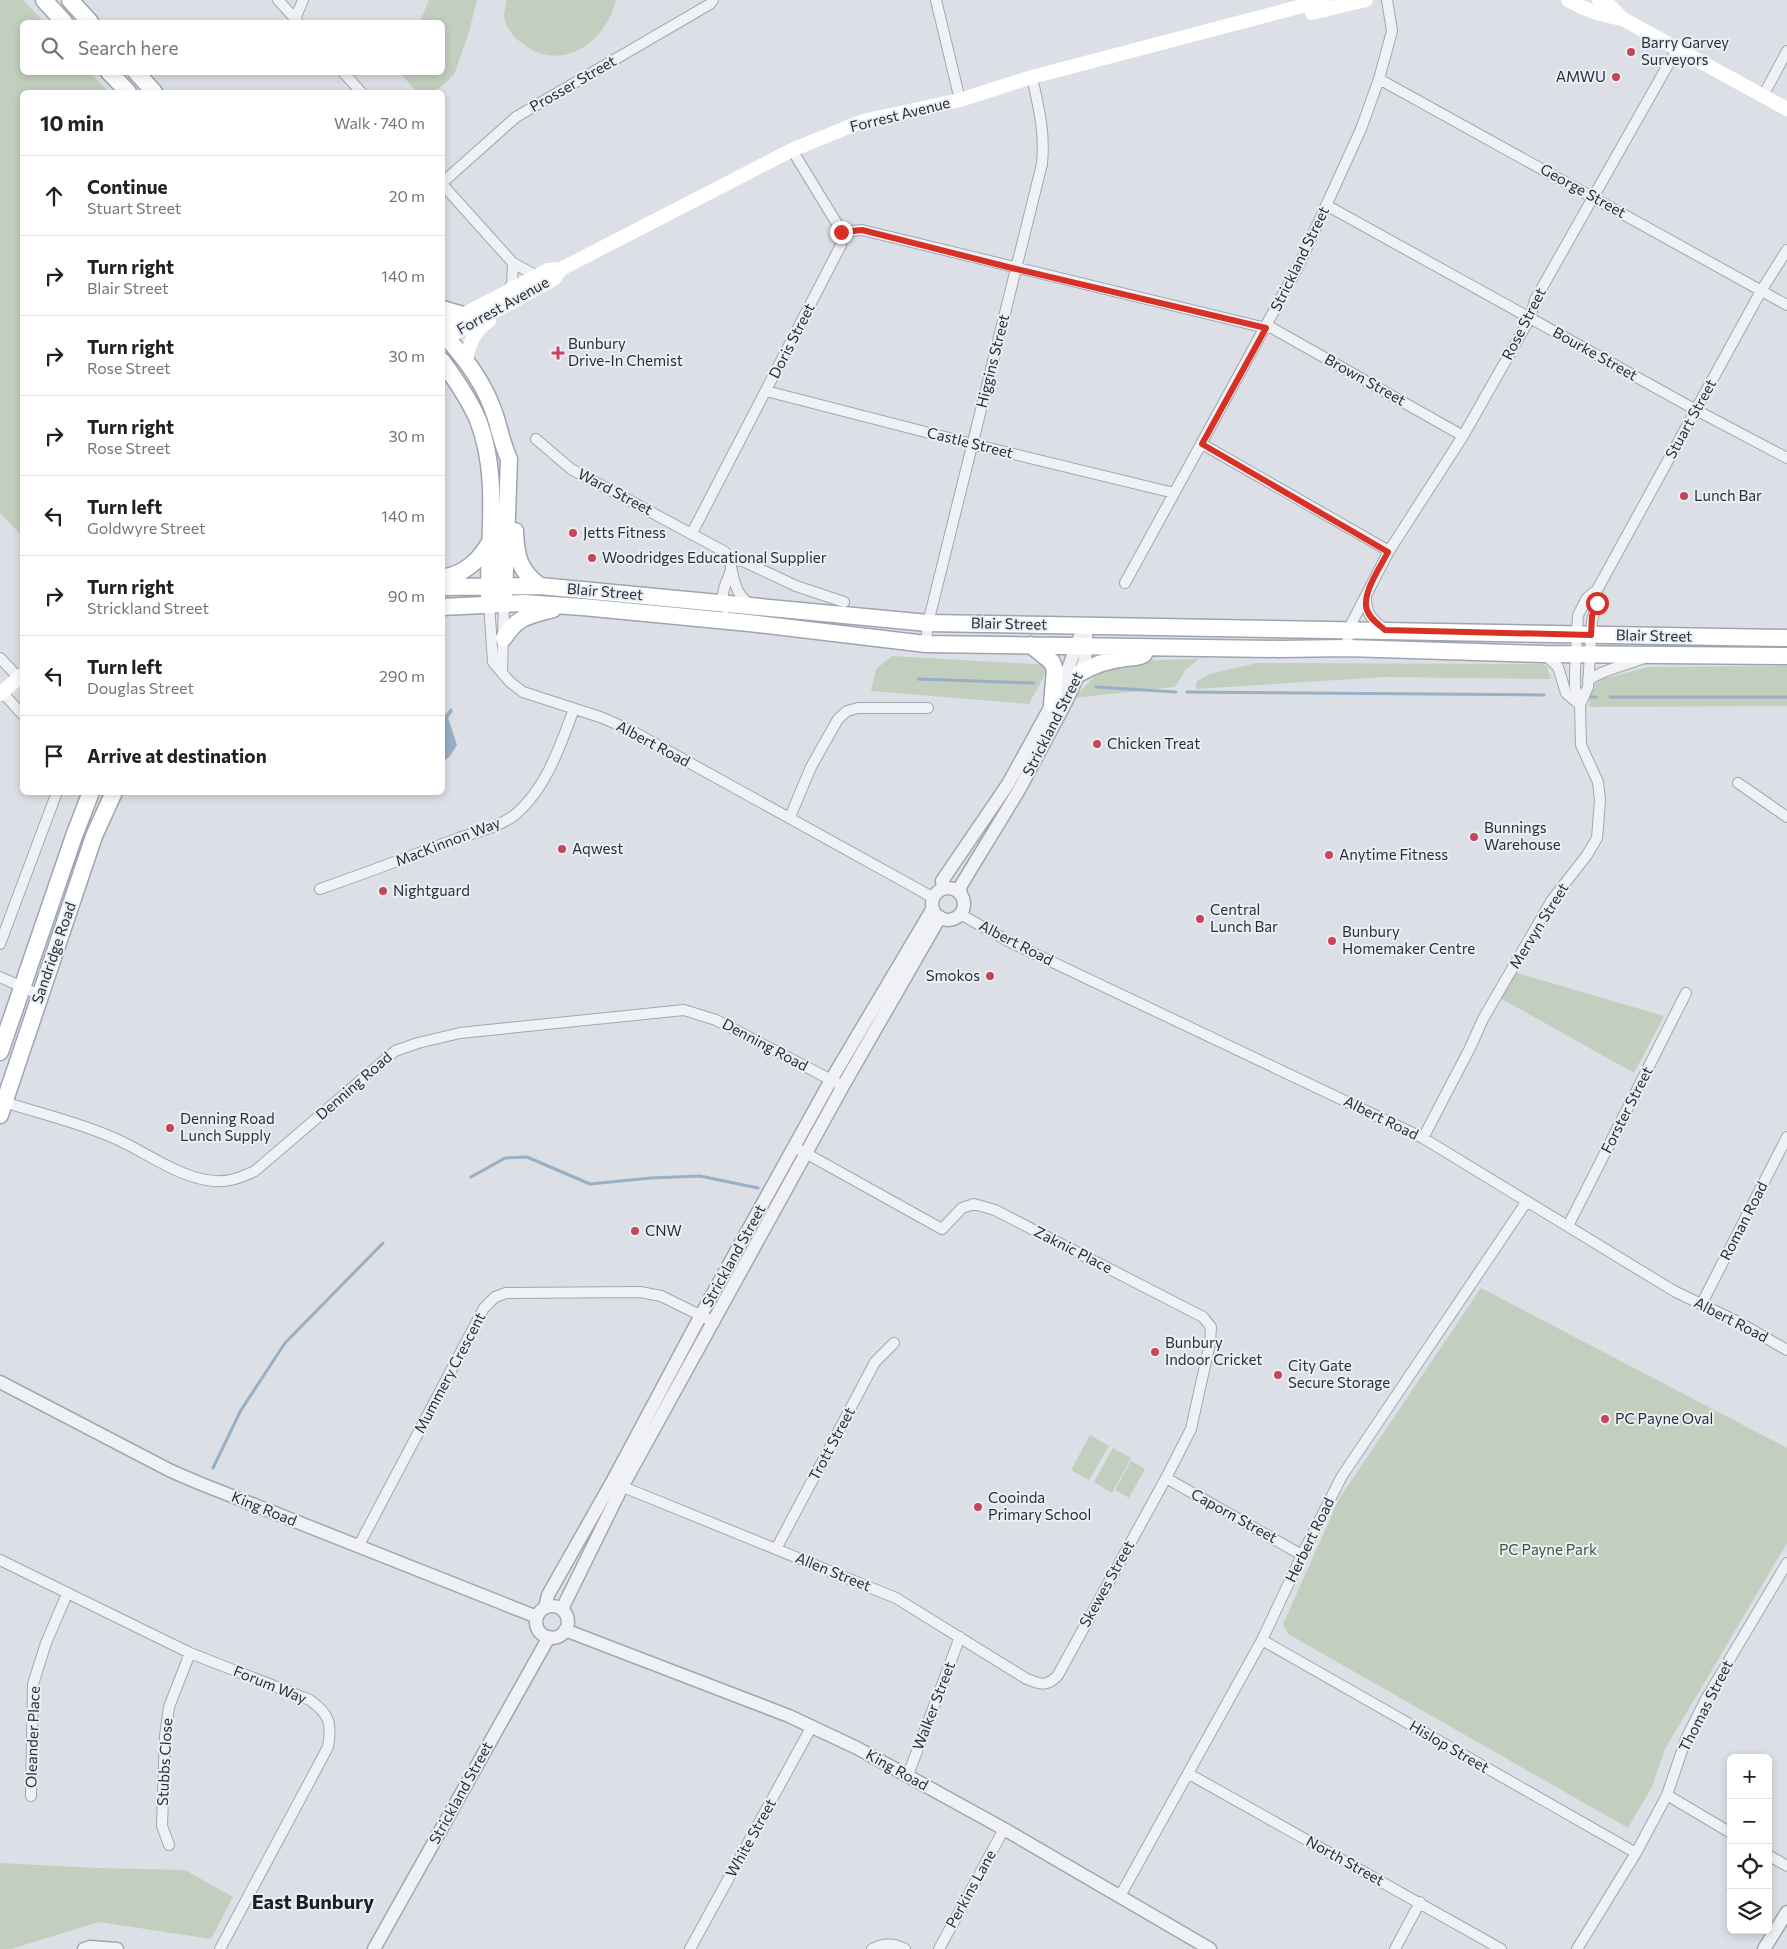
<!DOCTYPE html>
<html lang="en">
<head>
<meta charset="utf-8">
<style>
  body { margin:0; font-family:Commissioner,sans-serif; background:#f6f6f6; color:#222 }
  .controls { position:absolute; right:15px; bottom:15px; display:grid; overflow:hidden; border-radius:8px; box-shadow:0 2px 8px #0003 }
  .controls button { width:45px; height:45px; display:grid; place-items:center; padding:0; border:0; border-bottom:1px solid #e0e0e0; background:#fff; color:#222; font:25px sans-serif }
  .stop { position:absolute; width:15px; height:15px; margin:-11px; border:4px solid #d93025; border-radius:50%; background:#fff }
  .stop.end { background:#d93025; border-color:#fff; box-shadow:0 1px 5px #0008 }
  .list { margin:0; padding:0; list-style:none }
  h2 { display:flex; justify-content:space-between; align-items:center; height:65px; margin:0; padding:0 20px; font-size:21px }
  h2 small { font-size:16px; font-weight:400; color:#767676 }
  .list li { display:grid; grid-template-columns:32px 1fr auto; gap:15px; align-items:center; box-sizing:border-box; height:80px; padding:0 20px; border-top:1px solid #e0e0e0 }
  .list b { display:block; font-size:19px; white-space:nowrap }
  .list p { margin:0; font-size:16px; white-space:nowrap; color:#767676 }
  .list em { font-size:16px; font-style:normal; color:#767676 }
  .icon { flex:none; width:28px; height:28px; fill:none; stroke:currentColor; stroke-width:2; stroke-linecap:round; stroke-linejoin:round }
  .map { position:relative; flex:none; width:1787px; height:1949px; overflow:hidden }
  .search { position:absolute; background:#fff; box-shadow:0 2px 8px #0003; left:20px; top:20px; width:425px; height:55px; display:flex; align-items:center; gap:12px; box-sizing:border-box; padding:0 18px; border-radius:8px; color:#767676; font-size:19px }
  .panel { position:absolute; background:#fff; box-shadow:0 2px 8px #0003; left:20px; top:90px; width:425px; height:705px; border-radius:8px }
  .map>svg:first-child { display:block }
  .green { fill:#c2cfbe }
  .water { fill:#98afc5 }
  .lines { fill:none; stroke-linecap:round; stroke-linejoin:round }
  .stream { stroke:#98afc5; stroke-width:3 }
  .minor-casing { stroke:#a2a7af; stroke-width:12 }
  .tertiary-casing { stroke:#a2a7af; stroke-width:15 }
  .primary-casing { stroke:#9ca5b1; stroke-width:19 }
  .minor { stroke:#eff1f4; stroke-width:10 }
  .tertiary { stroke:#eff1f4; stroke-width:12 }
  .secondary { stroke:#fff; stroke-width:14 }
  .primary { stroke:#fff; stroke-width:16 }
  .route { stroke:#d93025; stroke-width:6 }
  .poi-dot { fill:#c7455b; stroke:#ebeff4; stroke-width:2 }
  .labels { text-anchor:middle; stroke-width:4; stroke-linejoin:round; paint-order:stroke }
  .poi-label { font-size:15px; fill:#272f3b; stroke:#ebeff4; text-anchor:start }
  .street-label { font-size:15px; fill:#272f3b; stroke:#ebeff4 }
  .park-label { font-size:15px; fill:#3c5635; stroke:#ebeff4 }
  .district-label { font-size:20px; font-weight:bold; fill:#19202c; stroke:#ebeff4 }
</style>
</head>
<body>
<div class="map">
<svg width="1787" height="1949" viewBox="0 0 1787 1949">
  <rect width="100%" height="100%" fill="#dce0e6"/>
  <path class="green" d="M0 0H23L44 22H22V72L90 73 109 92H22V536L0 513Z
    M429 0H477L469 32 454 75 435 92H417L400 73 442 72V22H420Z
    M506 0H616C606 42 562 74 523 44 514 38 505 27 504 15 504 11 506 5 506 0Z
    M892 656 1050 665 1029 704 871 691 876 669Z
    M1199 659 1186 669 1175 687 1074 698 1095 676 1124 661Z
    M1257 663 1543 664 1547 667 1551 679 1384 677 1196 689V682L1209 674Z
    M1787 666V706L1589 707 1591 687 1602 679 1648 667Z
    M1514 972 1664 1016 1634 1073 1500 998Z
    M1481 1288 1787 1448V1543L1665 1749 1652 1787 1628 1828 1288 1634 1283 1624 1339 1499Z
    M1090 1435 1109 1446 1089 1480 1071 1470Z
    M1113 1448 1131 1458 1112 1493 1094 1482Z
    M1131 1461 1145 1469 1129 1498 1115 1490Z
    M0 1863 97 1868 185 1870 233 1897 211 1939 99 1922 11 1949H0Z"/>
  <path class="water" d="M451 708 453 711 448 718 457 745 450 756 443 762V724L445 721V715Z"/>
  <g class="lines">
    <path class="stream" d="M918 679 1034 683
      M1096 687 1176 692
      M1187 692 1544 695
      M1587 697H1596
      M1610 697H1787
      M471 1177 505 1158 527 1157 590 1184 651 1178 700 1176 758 1188
      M213 1468 241 1410 285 1343 383 1243"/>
    <g class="minor-casing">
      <path id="minor" d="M278 0 298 22
        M936 0 960 100
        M295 19 303 0
        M343 72 361 92
        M1379 79 1787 305
        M1763 96 1787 51
        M442 183 516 117 710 4 713 0
        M442 184 513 263 537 276
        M1326 205 1696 410 1787 458
        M841 232 862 230 1266 328H1272L1463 436
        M508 291 512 283 513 263
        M766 391 972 444 1174 493
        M536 439 571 469 725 552C737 571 728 591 753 606
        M1202 444 1389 551
        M692 533 841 245V232L836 222 792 150
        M731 560 743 561 796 586 844 602
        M1125 583 1299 265 1361 129 1379 79 1392 31 1387 0
        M1366 596C1366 615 1371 618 1385 630
        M489 603 493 662 510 682 523 692 603 718 632 731 934 898
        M726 608C718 596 727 582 731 570
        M926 644 928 623 1042 164C1045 131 1039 109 1032 77
        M1347 648 1348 630 1389 551 1463 436 1530 318 1535 300 1677 49
        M1544 654 1558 667 1566 693 1580 705
        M0 658 19 678
        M502 673 504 603
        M1588 680C1606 668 1626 666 1646 657
        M2 692 22 714
        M1580 705 1588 687 1592 621 1597 603V590
        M1738 783 1787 817
        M790 817 811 767 838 719 847 711 858 708H928
        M320 889C366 873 411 856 456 839 475 832 500 827 516 814 547 787 560 746 574 709
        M960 914 1008 941 1423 1138 1674 1291 1740 1323 1787 1350
        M0 944 57 792
        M0 977 40 995
        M1 1101C38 1113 78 1122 114 1138 144 1151 175 1175 207 1180 225 1184 240 1178 255 1171L395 1051 418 1043 460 1033 684 1010 716 1020 843 1086
        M1423 1138 1470 1048 1483 1019 1552 900 1587 855 1597 838 1600 800 1598 782 1581 745 1580 705 1575 687V671L1578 615 1587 598 1597 590 1761 291 1787 250
        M1568 1226 1686 993
        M1701 1305 1787 1137
        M1166 1478 1302 1555
        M616 1484 896 1598 1025 1678C1038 1684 1047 1688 1058 1675L1166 1478 1191 1429 1210 1343 1211 1327 1203 1317 995 1210 974 1204 962 1208 942 1229 800 1150
        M358 1547 484 1308 495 1297 506 1293 640 1292 661 1296 714 1322
        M776 1549 875 1362 894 1343
        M0 1560 190 1653 310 1700C330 1715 332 1723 328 1747L220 1949
        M1262 1640 1636 1853
        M1189 1774 1501 1949
        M908 1775 960 1637
        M1667 1795 1731 1833
        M31 1796 33 1684 46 1643 67 1594
        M169 1845 162 1826 165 1736 169 1707 190 1653
        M1768 1855 1787 1866
        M1120 1896 1262 1640 1302 1555 1342 1476 1527 1201
        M690 1949 812 1726
        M872 1949C883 1943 894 1943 905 1949
        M939 1949 1004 1829
        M1395 1949 1420 1902
        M1577 1949 1636 1853 1667 1795 1686 1739 1706 1699 1787 1563"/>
    </g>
    <g class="tertiary-casing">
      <path id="tertiary" d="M932 904a16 16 0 1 1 32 0a16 16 0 1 1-32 0Z
        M943 889 942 881 1008 784 1052 704 1066 675 1079 638
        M961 895 960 887 1019 790 1066 702 1084 663 1087 646 1085 626
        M0 1382 171 1471 199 1483 537 1617
        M536 1622a16 16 0 1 1 32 0a16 16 0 1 1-32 0Z
        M545 1608 548 1595 612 1482 701 1315 831 1080 933 908
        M562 1609 622 1487 843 1086 940 917
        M565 1630 789 1716 857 1748 1004 1829 1210 1949
        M84 1949 90 1947 117 1949
        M374 1949 549 1637
        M1764 1949 1787 1912"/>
    </g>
    <g class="primary-casing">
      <path id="primary" d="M44 0 64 22
        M70 0 90 22
        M109 72 128 92
        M136 72 154 92
        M442 309 463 315
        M442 332C462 355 481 378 492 407 499 424 501 442 509 459L504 596
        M442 361C456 380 469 399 478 420 500 476 488 538 489 596
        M515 531C516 556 519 571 540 586
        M442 578C465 574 479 561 490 542
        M442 587 540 586 928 623 1787 638
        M442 607 523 603 583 607 749 623 926 644 1279 649 1347 648 1544 654 1787 656
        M504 638C517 616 531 615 553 609
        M1031 645 1052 662 1055 670 1052 704
        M1080 673C1093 665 1109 660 1125 658 1132 657 1138 658 1144 654
        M0 1052 74 836 91 792
        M0 1115 94 836 114 792"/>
    </g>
    <use href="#minor" class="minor"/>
    <use href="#tertiary" class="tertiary"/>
    <path class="secondary" d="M1568 0C1585 10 1603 16 1623 19
      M1599 0 1610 6 1623 19 1787 109
      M1312 13 1366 0
      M442 326 548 270 561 269 792 150 863 121 960 100 1032 77 1325 0
      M442 340 554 279 561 269
      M466 361C469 343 474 331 489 321
      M0 694 22 675"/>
    <use href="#primary" class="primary"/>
  </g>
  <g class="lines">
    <path class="route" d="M841 232 862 230 1016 269 1266 328 1202 444 1388 552C1381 566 1361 594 1367 610 1370 619 1378 624 1385 630L1591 635 1592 616 1597 603"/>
  </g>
  <g class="poi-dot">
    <circle cx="1631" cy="52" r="5"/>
    <circle cx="1616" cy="77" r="5"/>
    <path d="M555.5 345.5h5v5h5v5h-5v5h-5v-5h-5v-5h5z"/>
    <circle cx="1684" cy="496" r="5"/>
    <circle cx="573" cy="533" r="5"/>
    <circle cx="592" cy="558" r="5"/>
    <circle cx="1097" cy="744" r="5"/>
    <circle cx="1474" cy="837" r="5"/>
    <circle cx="562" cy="849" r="5"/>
    <circle cx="1329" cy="855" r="5"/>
    <circle cx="383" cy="891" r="5"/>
    <circle cx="1200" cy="919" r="5"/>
    <circle cx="1332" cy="941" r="5"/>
    <circle cx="990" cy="976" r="5"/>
    <circle cx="170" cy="1128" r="5"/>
    <circle cx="635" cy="1231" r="5"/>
    <circle cx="1155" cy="1352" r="5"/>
    <circle cx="1278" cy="1375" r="5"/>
    <circle cx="1605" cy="1419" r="5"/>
    <circle cx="978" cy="1507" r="5"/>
  </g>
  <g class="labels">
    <g class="poi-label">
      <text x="1641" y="48">Barry Garvey<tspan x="1641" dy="17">Surveyors</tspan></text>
      <text x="1606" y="82" text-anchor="end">AMWU</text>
      <text x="568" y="349">Bunbury<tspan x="568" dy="17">Drive-In Chemist</tspan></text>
      <text x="1694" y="501">Lunch Bar</text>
      <text x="583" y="538">Jetts Fitness</text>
      <text x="602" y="563">Woodridges Educational Supplier</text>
      <text x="1107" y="749">Chicken Treat</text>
      <text x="1484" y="833">Bunnings<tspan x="1484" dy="17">Warehouse</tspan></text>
      <text x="572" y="854">Aqwest</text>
      <text x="1339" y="860">Anytime Fitness</text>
      <text x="393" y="896">Nightguard</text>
      <text x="1210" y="915">Central<tspan x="1210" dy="17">Lunch Bar</tspan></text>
      <text x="1342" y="937">Bunbury<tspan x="1342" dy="17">Homemaker Centre</tspan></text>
      <text x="980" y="981" text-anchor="end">Smokos</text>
      <text x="180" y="1124">Denning Road<tspan x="180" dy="17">Lunch Supply</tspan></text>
      <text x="645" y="1236">CNW</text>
      <text x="1165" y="1348">Bunbury<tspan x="1165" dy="17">Indoor Cricket</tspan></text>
      <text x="1288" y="1371">City Gate<tspan x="1288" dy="17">Secure Storage</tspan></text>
      <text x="1615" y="1424">PC Payne Oval</text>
      <text x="988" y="1503">Cooinda<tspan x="988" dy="17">Primary School</tspan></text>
    </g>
    <g class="street-label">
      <text transform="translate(573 84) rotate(-30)" y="5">Prosser Street</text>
      <text transform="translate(900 115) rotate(-14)" y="5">Forrest Avenue</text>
      <text transform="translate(1583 191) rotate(29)" y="5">George Street</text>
      <text transform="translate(1300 259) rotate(-64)" y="5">Strickland Street</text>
      <text transform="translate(503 306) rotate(-29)" y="5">Forrest Avenue</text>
      <text transform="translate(1524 324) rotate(-63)" y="5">Rose Street</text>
      <text transform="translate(792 341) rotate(-63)" y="5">Doris Street</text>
      <text transform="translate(1595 354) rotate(29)" y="5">Bourke Street</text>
      <text transform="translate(993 361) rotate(-76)" y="5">Higgins Street</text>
      <text transform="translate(1365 380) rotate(29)" y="5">Brown Street</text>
      <text transform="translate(1691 419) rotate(-61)" y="5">Stuart Street</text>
      <text transform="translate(970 443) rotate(14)" y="5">Castle Street</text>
      <text transform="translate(615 492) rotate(28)" y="5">Ward Street</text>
      <text transform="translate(605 592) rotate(5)" y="5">Blair Street</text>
      <text transform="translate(1009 624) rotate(1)" y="5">Blair Street</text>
      <text transform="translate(1654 636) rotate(1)" y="5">Blair Street</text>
      <text transform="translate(1053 724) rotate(-63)" y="5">Strickland Street</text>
      <text transform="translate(653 744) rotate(28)" y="5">Albert Road</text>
      <text transform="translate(448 842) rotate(-21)" y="5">MacKinnon Way</text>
      <text transform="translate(1539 926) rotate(-58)" y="5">Mervyn Street</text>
      <text transform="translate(1016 943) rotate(27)" y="5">Albert Road</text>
      <text transform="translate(54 953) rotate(-71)" y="5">Sandridge Road</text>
      <text transform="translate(765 1045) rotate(28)" y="5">Denning Road</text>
      <text transform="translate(354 1086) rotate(-41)" y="5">Denning Road</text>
      <text transform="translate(1627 1110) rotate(-63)" y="5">Forster Street</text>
      <text transform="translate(1381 1118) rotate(26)" y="5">Albert Road</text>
      <text transform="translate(1744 1221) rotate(-63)" y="5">Roman Road</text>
      <text transform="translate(1073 1250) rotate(27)" y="5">Zaknic Place</text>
      <text transform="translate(734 1256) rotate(-61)" y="5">Strickland Street</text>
      <text transform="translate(1731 1320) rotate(27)" y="5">Albert Road</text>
      <text transform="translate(450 1373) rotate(-62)" y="5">Mummery Crescent</text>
      <text transform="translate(832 1444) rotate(-62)" y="5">Trott Street</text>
      <text transform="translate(264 1509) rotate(22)" y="5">King Road</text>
      <text transform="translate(1234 1516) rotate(29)" y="5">Caporn Street</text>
      <text transform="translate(1310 1540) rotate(-64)" y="5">Herbert Road</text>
      <text transform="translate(833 1572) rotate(22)" y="5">Allen Street</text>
      <text transform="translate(1107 1584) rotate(-61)" y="5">Skewes Street</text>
      <text transform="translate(270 1685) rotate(22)" y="5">Forum Way</text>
      <text transform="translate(934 1706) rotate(-69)" y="5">Walker Street</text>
      <text transform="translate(1706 1706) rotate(-63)" y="5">Thomas Street</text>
      <text transform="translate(33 1737) rotate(-88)" y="5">Oleander Place</text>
      <text transform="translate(1449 1747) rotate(30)" y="5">Hislop Street</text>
      <text transform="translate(165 1762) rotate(-87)" y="5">Stubbs Close</text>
      <text transform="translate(897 1770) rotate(29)" y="5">King Road</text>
      <text transform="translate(461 1793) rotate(-61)" y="5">Strickland Street</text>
      <text transform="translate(751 1838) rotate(-61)" y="5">White Street</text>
      <text transform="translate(1345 1861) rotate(29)" y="5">North Street</text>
      <text transform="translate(971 1889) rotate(-61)" y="5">Perkins Lane</text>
    </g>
    <g class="park-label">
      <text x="1548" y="1555">PC Payne Park</text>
    </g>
    <g class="district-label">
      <text x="313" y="1909">East Bunbury</text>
    </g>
  </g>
</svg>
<div class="controls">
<button>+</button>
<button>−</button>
<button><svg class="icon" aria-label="locate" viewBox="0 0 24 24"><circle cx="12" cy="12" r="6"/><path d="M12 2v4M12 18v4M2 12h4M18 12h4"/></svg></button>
<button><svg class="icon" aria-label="layers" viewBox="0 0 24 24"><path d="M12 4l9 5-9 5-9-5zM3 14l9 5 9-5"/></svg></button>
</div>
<div class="stop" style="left:1597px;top:603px"></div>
<div class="stop end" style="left:841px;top:232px"></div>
<div class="search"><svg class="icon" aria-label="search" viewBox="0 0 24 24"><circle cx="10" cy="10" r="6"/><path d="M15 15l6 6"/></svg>Search here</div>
<section class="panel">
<h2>10 min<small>Walk · 740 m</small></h2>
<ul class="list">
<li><svg class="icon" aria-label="ahead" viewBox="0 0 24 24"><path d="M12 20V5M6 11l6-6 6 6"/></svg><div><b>Continue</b><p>Stuart Street</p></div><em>20 m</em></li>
<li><svg class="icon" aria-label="right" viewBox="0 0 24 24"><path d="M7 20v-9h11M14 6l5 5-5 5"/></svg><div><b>Turn right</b><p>Blair Street</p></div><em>140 m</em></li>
<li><svg class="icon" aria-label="right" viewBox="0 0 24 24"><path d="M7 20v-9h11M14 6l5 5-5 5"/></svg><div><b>Turn right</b><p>Rose Street</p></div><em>30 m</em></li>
<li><svg class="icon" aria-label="right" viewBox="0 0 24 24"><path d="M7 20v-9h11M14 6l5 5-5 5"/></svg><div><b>Turn right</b><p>Rose Street</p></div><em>30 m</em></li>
<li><svg class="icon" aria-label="left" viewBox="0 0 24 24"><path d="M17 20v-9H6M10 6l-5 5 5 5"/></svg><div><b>Turn left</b><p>Goldwyre Street</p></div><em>140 m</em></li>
<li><svg class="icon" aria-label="right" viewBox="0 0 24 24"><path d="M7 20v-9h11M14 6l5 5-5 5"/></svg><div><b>Turn right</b><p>Strickland Street</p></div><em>90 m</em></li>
<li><svg class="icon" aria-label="left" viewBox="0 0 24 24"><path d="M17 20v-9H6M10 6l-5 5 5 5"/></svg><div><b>Turn left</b><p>Douglas Street</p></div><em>290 m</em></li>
<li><svg class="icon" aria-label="arrive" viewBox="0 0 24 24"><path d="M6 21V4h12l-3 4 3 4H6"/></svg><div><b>Arrive at destination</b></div></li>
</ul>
</section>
</div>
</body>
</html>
